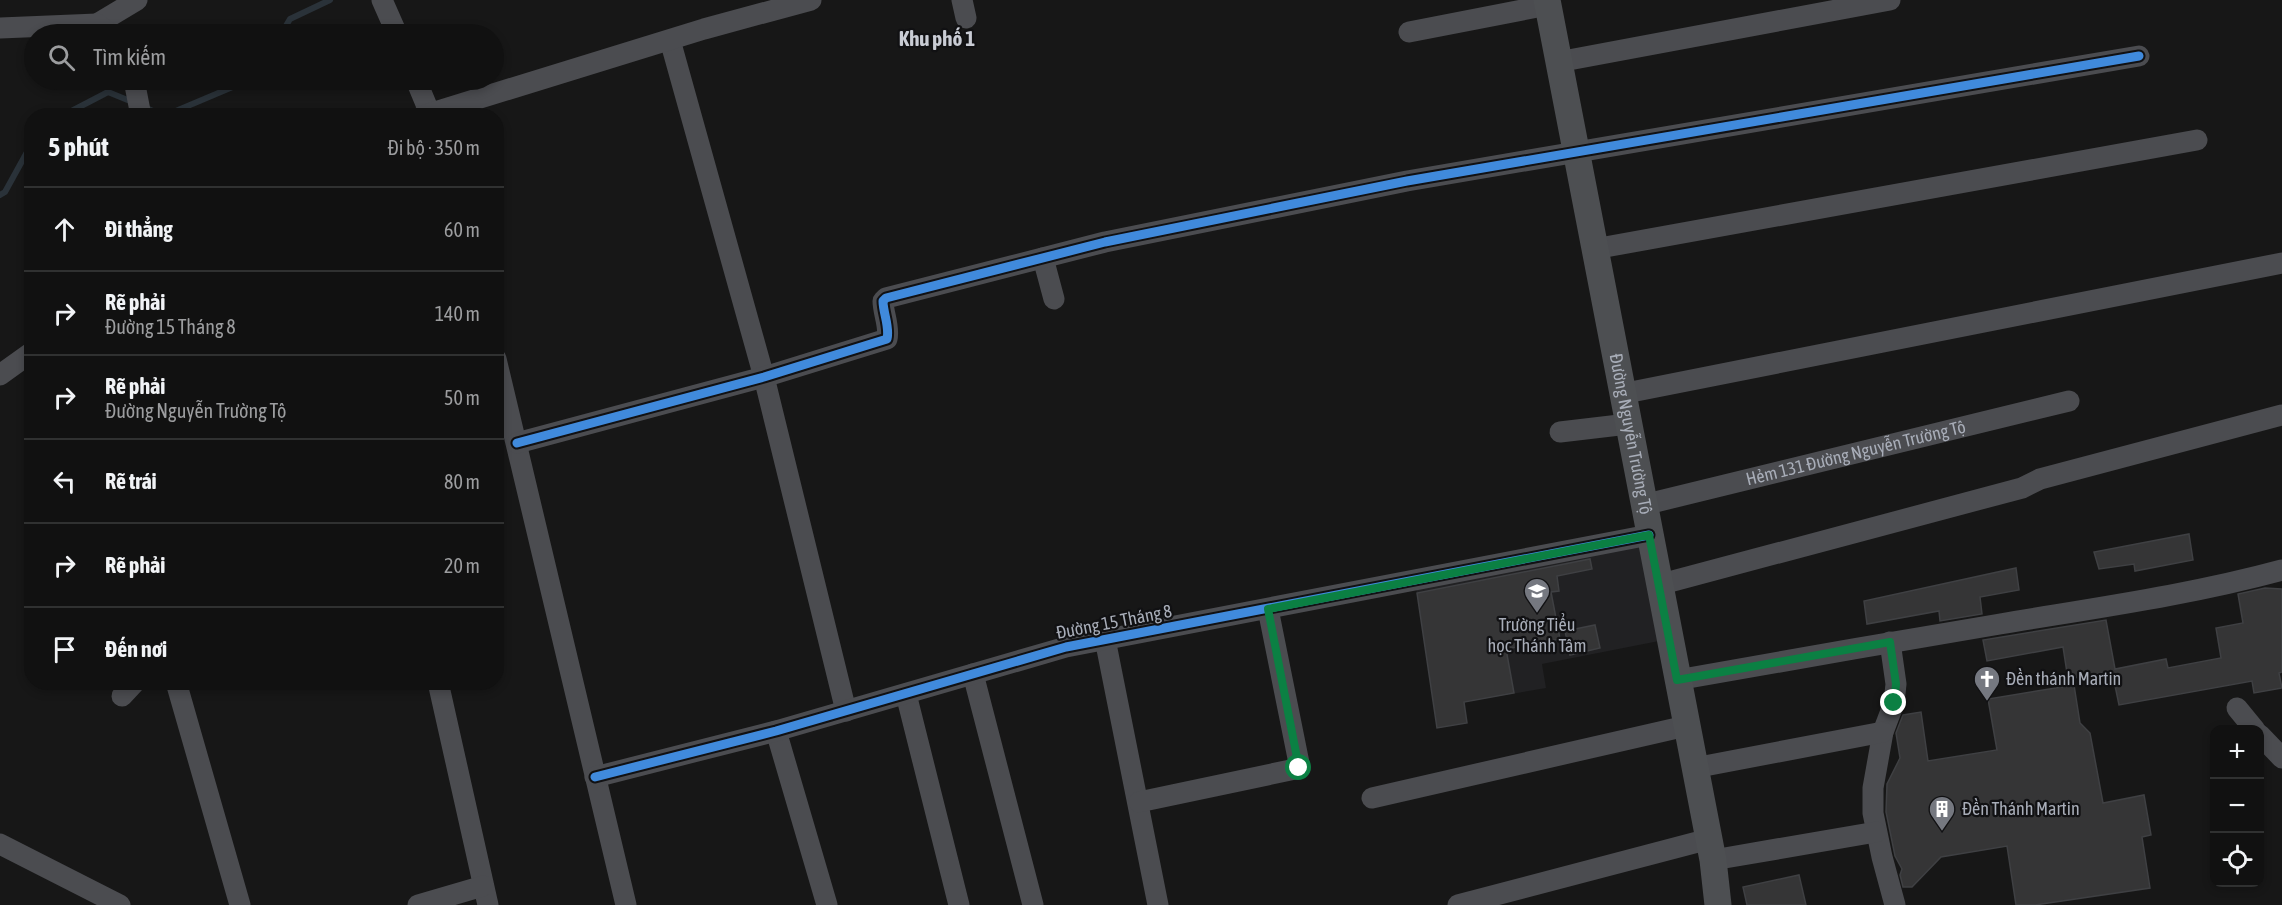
<!DOCTYPE html>
<html lang="vi">
<head>
<meta charset="utf-8">
<style>
  body { margin:0; font-family:"Asap Condensed",sans-serif; background:#1a1a1a; color:#f1f3f6 }
  .controls { position:absolute; right:18px; bottom:18px; display:grid; overflow:hidden; border-radius:12px; box-shadow:0 3px 9px #0003 }
  .controls button { width:54px; height:54px; display:grid; place-items:center; padding:0; border:0; border-bottom:2px solid #303131; background:#111; color:#f1f3f6; font:30px sans-serif }
  .stop { position:absolute; width:18px; height:18px; margin:-14px; border:4px solid #0b8043; border-radius:50%; background:#fff }
  .stop.end { background:#0b8043; border-color:#fff; box-shadow:0 2px 6px #0008 }
  .list { margin:0; padding:0; list-style:none }
  h2 { display:flex; justify-content:space-between; align-items:center; height:78px; margin:0; padding:0 24px; font-size:26px }
  h2 small { font-size:20px; font-weight:400; color:#9c9d9f }
  .list li { display:grid; grid-template-columns:39px 1fr auto; gap:18px; align-items:center; box-sizing:border-box; height:84px; padding:0 24px; border-top:2px solid #303131 }
  .list b { display:block; font-size:22px; white-space:nowrap }
  .list p { margin:0; font-size:20px; white-space:nowrap; color:#9c9d9f }
  .list em { font-size:20px; font-style:normal; color:#9c9d9f }
  .icon { flex:none; width:33px; height:33px; fill:none; stroke:currentColor; stroke-width:2; stroke-linecap:round; stroke-linejoin:round }
  .map { position:relative; flex:none; width:2282px; height:905px; overflow:hidden }
  .search { position:absolute; background:#111; box-shadow:0 3px 9px #0003; left:24px; top:24px; width:480px; height:66px; display:flex; align-items:center; gap:15px; box-sizing:border-box; padding:0 21px; border-radius:33px; color:#9c9d9f; font-size:22px }
  .panel { position:absolute; background:#111; box-shadow:0 3px 9px #0003; left:24px; top:108px; width:480px; height:582px; border-radius:24px }
  .map>svg:first-child { display:block }
  .built { fill:#212123 }
  .lines { fill:none; stroke-linecap:round; stroke-linejoin:round }
  .stream { stroke:#2a3239; stroke-width:6 }
  .building { fill:#353536; stroke:#3f4043; stroke-width:1.5 }
  .minor { stroke:#4b4c50; stroke-width:21 }
  .major { stroke:#4d4f52; stroke-width:27 }
  .cycleway-casing { stroke:#111113; stroke-width:13 }
  .cycleway { stroke:#408adc; stroke-width:9 }
  .route { stroke:#0b8043; stroke-width:8 }
  .labels { text-anchor:middle; stroke-width:4.5; stroke-linejoin:round; paint-order:stroke }
  .street-label { font-size:18px; fill:#a8adb8; stroke:#111113 }
  .poi-label { font-size:18px; fill:#a8adb8; stroke:#111113; text-anchor:start }
  .quarter-label { font-size:21px; font-weight:bold; fill:#c9ccd4; stroke:#111113 }
</style>
</head>
<body>
<div class="map">
<svg width="2282" height="905" viewBox="0 0 2282 905">
  <rect width="100%" height="100%" fill="#171717"/>
  <path class="built" d="M1639 544 1659 641 1542 664 1546 688 1464 702 1467 723 1437 728 1416 587Z"/>
  <g class="lines">
    <path class="stream" d="M281 34 290 19 330 0
      M144 107 164 116 242 83 245 80
      M62 116 108 92 135 103
      M0 195 5 192 32 143"/>
  </g>
  <path class="building" d="M2189 534 2193 560 2135 571 2134 564 2099 569 2094 552Z
    M1590 559 1592 569 1557 576 1559 591 1551 592 1560 639 1506 649 1514 693 1464 702 1467 723 1437 728 1417 593Z
    M2016 568 2019 590 1980 597 1982 614 1940 621 1939 611 1867 624 1864 601Z
    M2265 588 2282 589V672L2279 673 2282 688 2254 693 2252 681 2119 705 2112 671 2068 679 2063 647 1987 661 1983 640 2106 620 2115 669 2166 659 2168 668 2221 658 2216 628 2243 623 2238 594Z
    M1595 625 1600 648 1570 655 1565 631Z
    M2074 685 2080 723 2090 733 2103 803 2144 795 2151 835 2142 837 2150 888 2035 905H2016L2007 846 1941 857 1912 887H1903L1900 875 1902 869 1895 856 1886 812 1887 784 1900 758 1896 733 1903 715 1921 712 1928 761 1997 750 1988 699Z
    M1799 875 1806 905H1747L1743 887Z"/>
  <g class="lines">
    <g class="minor">
      <path d="M382 0 397 34"/>
      <path d="M962 0 966 18"/>
      <path d="M97 24 137 0"/>
      <path d="M0 28 97 24 111 34"/>
      <path d="M1409 32 1548 5"/>
      <path d="M670 40 764 377 846 711"/>
      <path d="M1558 62 1890 0"/>
      <path d="M134 80 141 116"/>
      <path d="M416 80 431 116"/>
      <path d="M422 116 704 29 811 0"/>
      <path d="M1594 249 2197 140"/>
      <path d="M1043 258 1054 299"/>
      <path d="M496 359 626 905"/>
      <path d="M0 375 32 352"/>
      <path d="M1621 394 2282 263"/>
      <path d="M1560 432 1628 424"/>
      <path d="M517 443 764 377 887 339C890 327 883 313 883 301L886 298 1105 242 1407 181 2139 56"/>
      <path id="s1" d="M1643 505 2069 401"/>
      <path d="M1658 585 2022 488 2040 479 2282 415"/>
      <path d="M1105 639 1158 905"/>
      <path d="M1890 642 1896 684 1894 703 1883 732 1873 788V813L1882 857 1895 905"/>
      <path d="M973 674 1033 905"/>
      <path d="M1677 680C1785 661 1892 642 2000 624 2095 608 2190 595 2282 570"/>
      <path d="M176 682 240 905"/>
      <path d="M438 682 488 905"/>
      <path d="M906 694 959 905"/>
      <path d="M122 696 135 682"/>
      <path d="M2237 708 2255 730"/>
      <path d="M776 731 827 905"/>
      <path d="M2260 735 2282 758"/>
      <path d="M1694 768 1883 732"/>
      <path d="M595 777 776 731 1066 647 1649 535"/>
      <path d="M1372 798 1686 726"/>
      <path d="M1139 802 1300 768 1268 609"/>
      <path d="M0 844 120 905"/>
      <path d="M1713 860 1876 832"/>
      <path d="M418 905 483 886"/>
      <path d="M1458 905 1709 839"/>
    </g>
    <path class="major" id="s2" d="M1547 0 1713 860 1718 905"/>
    <g class="cycleway-casing">
      <path id="cycleway" d="M517 443 764 377 887 339C890 327 883 313 883 301L886 298 1105 242 1407 181 2139 56
        M595 777 776 731 1066 647 1649 535"/>
    </g>
    <use href="#cycleway" class="cycleway"/>
  </g>
  <g class="lines">
    <path class="route" d="M1299 768 1268 609 1649 535 1677 680 1890 642 1896 684 1894 703"/>
  </g>
  <defs>
    <g id="school-pin" transform="scale(1.35)"><path d="M0 17L-7.5 6A9.5 9.5 0 1 1 7.5 6Z" fill="#757880" stroke="#111113"/><path d="M0-5L7-2L0 1L-7-2ZM-4 1L0 2.5L4 1V4Q0 6-4 4Z" fill="#fff"/></g>
    <g id="church-pin" transform="scale(1.35)"><path d="M0 17L-7.5 6A9.5 9.5 0 1 1 7.5 6Z" fill="#757880" stroke="#111113"/><path d="M-1.2-6h2.4v3.5h3.3v2.4h-3.3V6h-2.4V-.1h-3.3v-2.4h3.3Z" fill="#fff"/></g>
    <g id="building-pin" transform="scale(1.35)"><path d="M0 17L-7.5 6A9.5 9.5 0 1 1 7.5 6Z" fill="#757880" stroke="#111113"/><path d="M-4-6H4V6H1V3H-1V6H-4ZM-2.5-4.3h1.7v1.8h-1.7ZM.8-4.3h1.7v1.8H.8ZM-2.5-1h1.7V.8h-1.7ZM.8-1h1.7V.8H.8Z" fill="#fff"/></g>
  </defs>
  <g fill-rule="evenodd">
    <use href="#school-pin" x="1537" y="591"/>
    <use href="#church-pin" x="1987" y="679"/>
    <use href="#building-pin" x="1942" y="809"/>
  </g>
  <g class="labels">
    <g class="street-label">
      <text dy="6" stroke="none"><textPath href="#s2" startOffset="442">Đường Nguyễn Trường Tộ</textPath></text>
      <text dy="6" stroke="none"><textPath href="#s1" startOffset="219">Hẻm 131 Đường Nguyễn Trường Tộ</textPath></text>
      <text transform="translate(1114 622) rotate(-11)" y="6">Đường 15 Tháng 8</text>
    </g>
    <g class="poi-label">
      <text x="1537" y="631" text-anchor="middle">Trường Tiểu<tspan x="1537" dy="21">học Thánh Tâm</tspan></text>
      <text x="2006" y="685">Đền thánh Martin</text>
      <text x="1962" y="815">Đền Thánh Martin</text>
    </g>
    <g class="quarter-label">
      <text x="937" y="46">Khu phố 1</text>
    </g>
  </g>
</svg>
<div class="controls">
<button>+</button>
<button>−</button>
<button><svg class="icon" aria-label="locate" viewBox="0 0 24 24"><circle cx="12" cy="12" r="6"/><path d="M12 2v4M12 18v4M2 12h4M18 12h4"/></svg></button>
</div>
<div class="stop" style="left:1299px;top:768px"></div>
<div class="stop end" style="left:1894px;top:703px"></div>
<div class="search"><svg class="icon" aria-label="search" viewBox="0 0 24 24"><circle cx="10" cy="10" r="6"/><path d="M15 15l6 6"/></svg>Tìm kiếm</div>
<section class="panel">
<h2>5 phút<small>Đi bộ · 350 m</small></h2>
<ul class="list">
<li><svg class="icon" aria-label="ahead" viewBox="0 0 24 24"><path d="M12 20V5M6 11l6-6 6 6"/></svg><div><b>Đi thẳng</b></div><em>60 m</em></li>
<li><svg class="icon" aria-label="right" viewBox="0 0 24 24"><path d="M7 20v-9h11M14 6l5 5-5 5"/></svg><div><b>Rẽ phải</b><p>Đường 15 Tháng 8</p></div><em>140 m</em></li>
<li><svg class="icon" aria-label="right" viewBox="0 0 24 24"><path d="M7 20v-9h11M14 6l5 5-5 5"/></svg><div><b>Rẽ phải</b><p>Đường Nguyễn Trường Tộ</p></div><em>50 m</em></li>
<li><svg class="icon" aria-label="left" viewBox="0 0 24 24"><path d="M17 20v-9H6M10 6l-5 5 5 5"/></svg><div><b>Rẽ trái</b></div><em>80 m</em></li>
<li><svg class="icon" aria-label="right" viewBox="0 0 24 24"><path d="M7 20v-9h11M14 6l5 5-5 5"/></svg><div><b>Rẽ phải</b></div><em>20 m</em></li>
<li><svg class="icon" aria-label="arrive" viewBox="0 0 24 24"><path d="M6 21V4h12l-3 4 3 4H6"/></svg><div><b>Đến nơi</b></div></li>
</ul>
</section>
</div>
</body>
</html>
